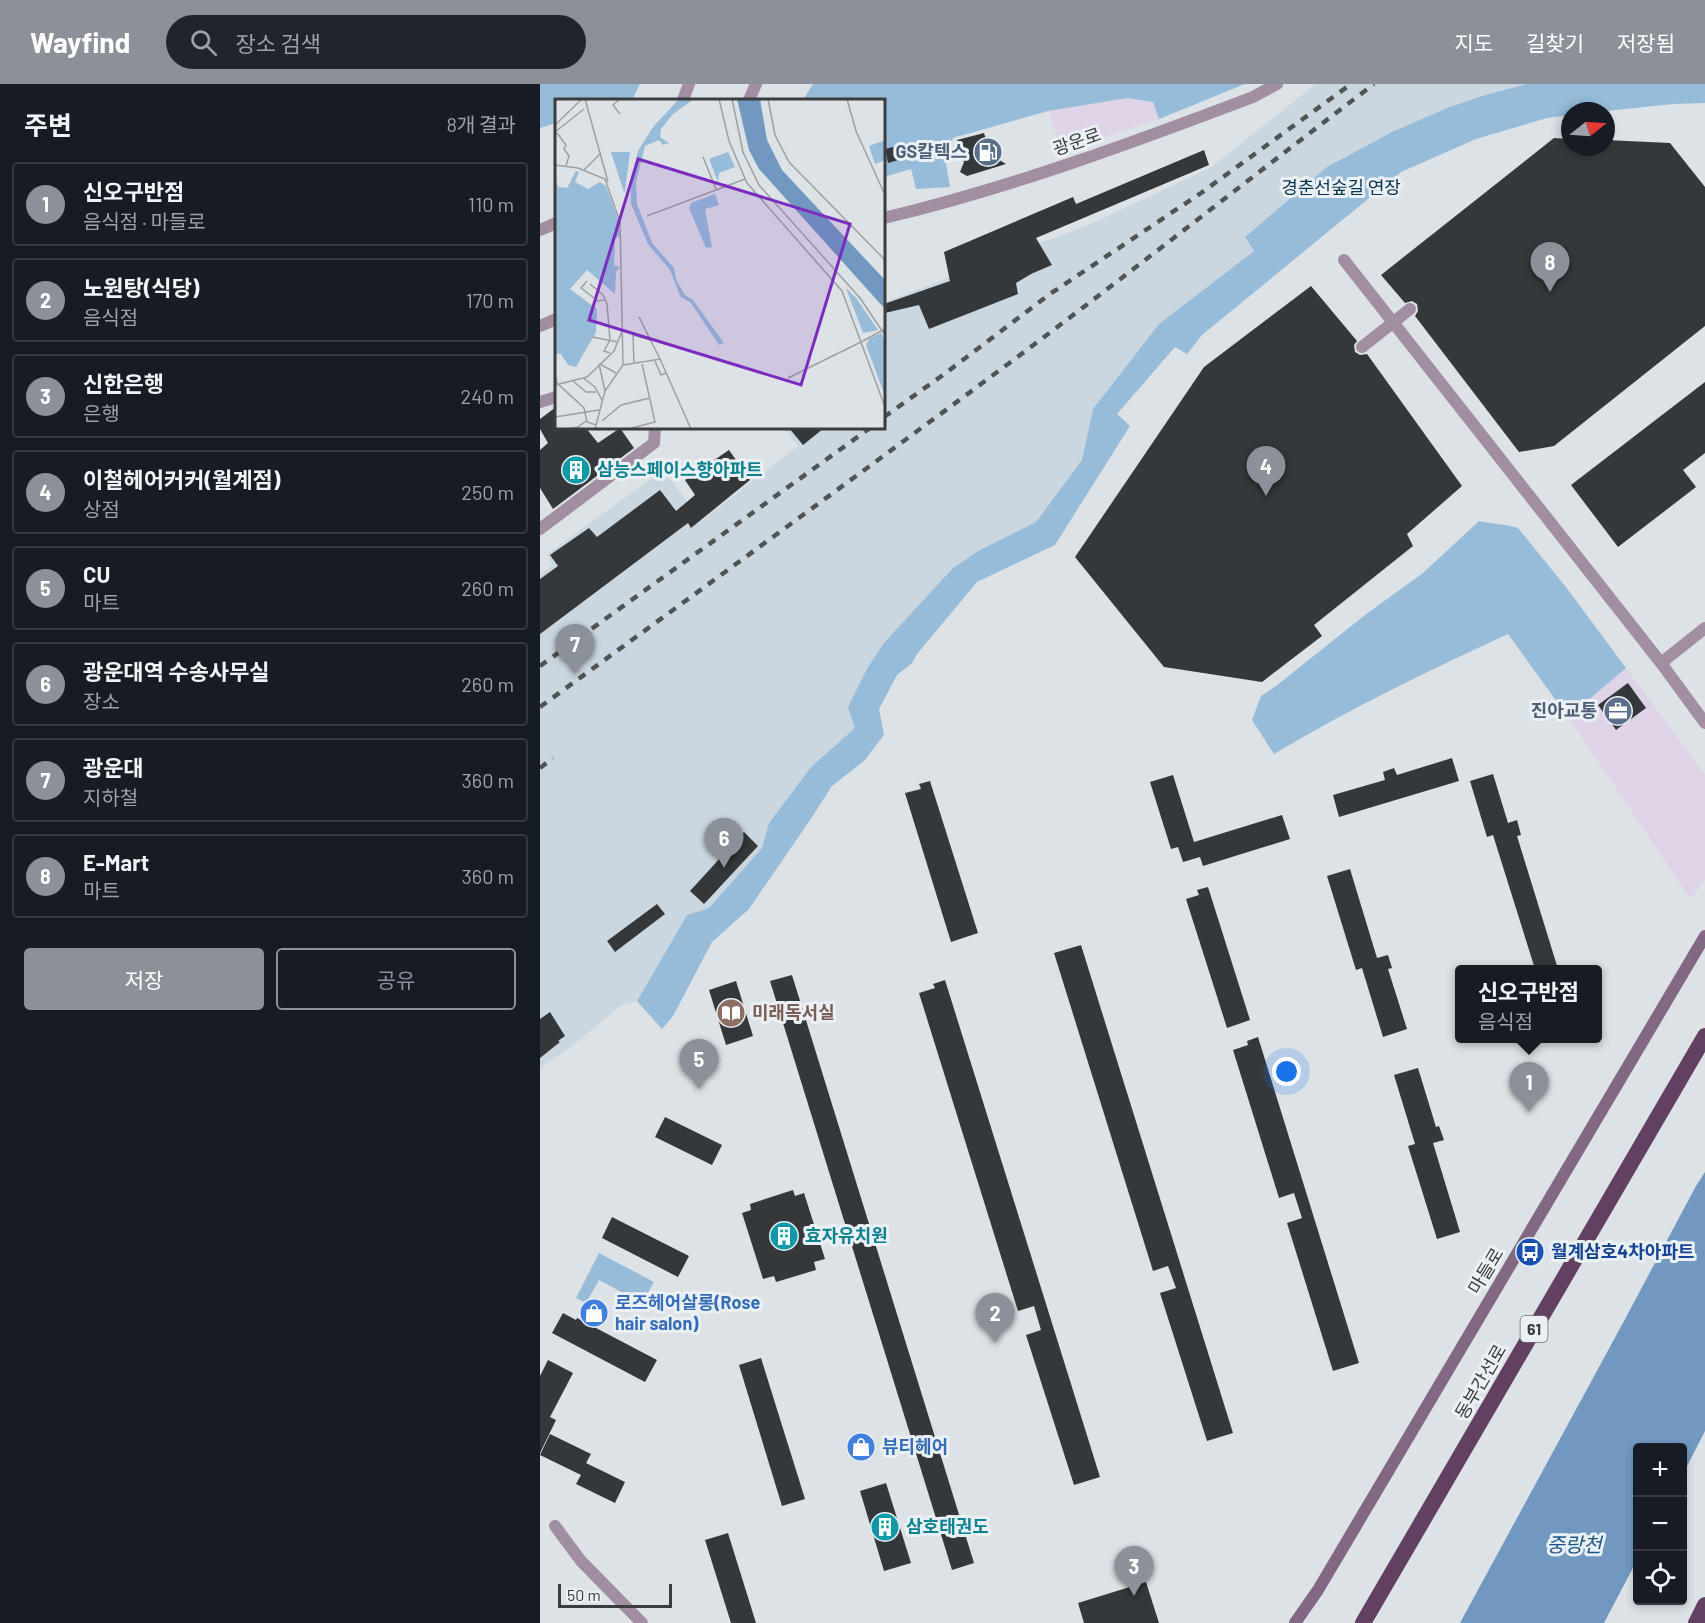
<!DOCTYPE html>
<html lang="ko">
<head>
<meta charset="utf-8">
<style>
  body { margin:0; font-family:Barlow,"Noto Sans KR",sans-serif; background:#20242c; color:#f1f3f6 }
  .controls { position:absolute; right:18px; bottom:18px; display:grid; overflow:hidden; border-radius:6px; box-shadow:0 3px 9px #0003 }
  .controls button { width:54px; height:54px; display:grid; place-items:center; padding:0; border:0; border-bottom:2px solid #363941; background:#171b24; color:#f1f3f6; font:30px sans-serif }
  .compass { position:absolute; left:1021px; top:18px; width:54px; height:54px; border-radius:50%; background:#171b24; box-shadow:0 3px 9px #0003; rotate:73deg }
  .scale { position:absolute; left:18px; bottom:15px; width:114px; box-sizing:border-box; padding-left:6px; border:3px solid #3a3c3d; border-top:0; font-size:16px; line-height:21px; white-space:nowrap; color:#3a3c3d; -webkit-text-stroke:4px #ebf0f4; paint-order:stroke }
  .you { position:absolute; left:747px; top:988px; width:21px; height:21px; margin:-15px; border:4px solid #fff; border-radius:50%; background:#1a73e8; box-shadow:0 0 0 9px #1a73e833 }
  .badge { display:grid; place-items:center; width:39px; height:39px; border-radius:50%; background:#8c9099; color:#fff; font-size:20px; font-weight:700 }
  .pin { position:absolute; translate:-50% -50px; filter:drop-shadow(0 2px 3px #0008) }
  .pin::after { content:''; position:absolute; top:32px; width:21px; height:18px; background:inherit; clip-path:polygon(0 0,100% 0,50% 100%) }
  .popup { position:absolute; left:915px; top:881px; width:147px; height:78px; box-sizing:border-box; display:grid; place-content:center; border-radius:6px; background:#171b24; filter:drop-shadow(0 2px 4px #0005); font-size:20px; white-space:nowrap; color:#9ea1a6 }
  .popup b { font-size:22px; color:#f1f3f6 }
  .popup::after { content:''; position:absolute; left:50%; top:100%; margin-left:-12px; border:12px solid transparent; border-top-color:#171b24 }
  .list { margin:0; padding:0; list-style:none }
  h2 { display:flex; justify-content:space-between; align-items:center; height:78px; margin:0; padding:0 24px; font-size:26px }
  h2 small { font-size:20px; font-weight:400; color:#9ea1a6 }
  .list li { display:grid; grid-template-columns:39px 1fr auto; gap:18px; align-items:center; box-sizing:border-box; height:84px; margin:0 12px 12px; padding:0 12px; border:2px solid #363941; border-radius:6px }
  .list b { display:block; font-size:22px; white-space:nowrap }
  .list p { margin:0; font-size:20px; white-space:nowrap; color:#9ea1a6 }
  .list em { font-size:20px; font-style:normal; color:#9ea1a6 }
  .actions { display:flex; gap:12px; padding:18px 24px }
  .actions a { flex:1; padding:14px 0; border:2px solid #8c9099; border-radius:6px; text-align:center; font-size:21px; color:#8c9099 }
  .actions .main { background:#8c9099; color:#fff }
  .icon { flex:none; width:33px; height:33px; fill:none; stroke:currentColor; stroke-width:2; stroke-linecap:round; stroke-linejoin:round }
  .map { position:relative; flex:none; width:1165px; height:1539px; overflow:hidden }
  header { display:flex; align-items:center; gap:36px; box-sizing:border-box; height:84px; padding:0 30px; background:#8c9099; color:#fff }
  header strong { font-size:28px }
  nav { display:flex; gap:33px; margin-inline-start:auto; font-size:21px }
  .search { width:420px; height:54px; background:#20242c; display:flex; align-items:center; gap:15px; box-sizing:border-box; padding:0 21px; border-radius:33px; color:#9ea1a6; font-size:22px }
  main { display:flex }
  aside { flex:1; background:#171b24 }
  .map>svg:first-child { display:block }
  .industrial { fill:#ded3e7 }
  .built { fill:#cbd7e0 }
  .green { fill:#96bcd9 }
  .water { fill:#7098c0 }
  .building { fill:#34383b }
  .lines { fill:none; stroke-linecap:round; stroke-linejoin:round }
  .pedestrian { stroke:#a18fa1; stroke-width:12 }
  .minor { stroke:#a18fa1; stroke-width:12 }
  .tertiary { stroke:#a18fa1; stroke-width:12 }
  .secondary { stroke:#826882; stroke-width:12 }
  .trunk { stroke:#614061; stroke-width:16 }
  .rail { stroke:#515455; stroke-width:4.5; stroke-dasharray:8 8; stroke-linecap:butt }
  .labels { text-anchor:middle; stroke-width:6; stroke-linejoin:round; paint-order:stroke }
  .shield { fill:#ebf0f4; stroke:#6f7274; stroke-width:1.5 }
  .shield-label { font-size:16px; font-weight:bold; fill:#3a3c3d }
  .street-label { font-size:18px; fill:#3a3c3d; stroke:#ebf0f4 }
  .service-label { font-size:18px; font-weight:bold; fill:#4e5e75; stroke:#ebf0f4; text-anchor:end }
  .park-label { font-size:18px; fill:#0c334c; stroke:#ebf0f4 }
  .culture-label { font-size:18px; font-weight:bold; fill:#0d838f; stroke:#ebf0f4; text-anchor:start }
  .education-label { font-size:18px; font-weight:bold; fill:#785e54; stroke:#ebf0f4; text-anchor:start }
  .transit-label { font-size:18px; font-weight:bold; fill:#164399; stroke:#ebf0f4; text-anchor:start }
  .shop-label { font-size:18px; font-weight:bold; fill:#366cbe; stroke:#ebf0f4; text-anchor:start }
  .water-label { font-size:20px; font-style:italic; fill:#1b568a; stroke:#ebf0f4 }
  .inset-road { fill:none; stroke:#9ca0a2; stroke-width:1.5 }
  .view { fill:#7b2cbf; fill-opacity:0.15; stroke:#7b2cbf; stroke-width:3 }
  .inset-edge { fill:none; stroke:#3a3c3d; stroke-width:3 }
</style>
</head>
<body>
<header>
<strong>Wayfind</strong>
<div class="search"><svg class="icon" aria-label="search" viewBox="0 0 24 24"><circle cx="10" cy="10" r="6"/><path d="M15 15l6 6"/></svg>장소 검색</div>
<nav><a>지도</a><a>길찾기</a><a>저장됨</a></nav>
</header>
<main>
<aside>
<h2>주변<small>8개 결과</small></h2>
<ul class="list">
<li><span class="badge">1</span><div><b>신오구반점</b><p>음식점 · 마들로</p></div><em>110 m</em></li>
<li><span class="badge">2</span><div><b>노원탕(식당)</b><p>음식점</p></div><em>170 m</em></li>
<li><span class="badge">3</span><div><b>신한은행</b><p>은행</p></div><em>240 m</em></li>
<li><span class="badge">4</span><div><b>이철헤어커커(월계점)</b><p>상점</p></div><em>250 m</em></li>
<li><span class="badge">5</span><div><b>CU</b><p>마트</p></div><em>260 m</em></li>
<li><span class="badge">6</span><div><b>광운대역 수송사무실</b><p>장소</p></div><em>260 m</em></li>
<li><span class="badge">7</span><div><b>광운대</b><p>지하철</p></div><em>360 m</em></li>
<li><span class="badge">8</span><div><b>E-Mart</b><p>마트</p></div><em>360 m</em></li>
</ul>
<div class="actions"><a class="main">저장</a><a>공유</a></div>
</aside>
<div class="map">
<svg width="1165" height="1539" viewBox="0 0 1165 1539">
  <rect width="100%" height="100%" fill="#dde2e6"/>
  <path class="industrial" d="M587 14 613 18 619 35 522 67 508 27Z
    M1086 584 1165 691V796L1151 815 1028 633Z"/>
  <path class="built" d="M776 0H987L942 12 907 24 852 48 787 83 705 153 714 167 619 240 553 325 542 376 496 438 440 466 315 644 271 683 229 739 222 764 169 824 147 831 97 917 82 921 32 962 0 984V491L12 481 7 470 123 386 162 436 258 362 244 344H344V218L546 142 670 84Z"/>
  <path class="green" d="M0 0H100L92 16H16V39L0 44Z
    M273 0H705L619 35 613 18 587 14 508 27 413 54 405 74 410 103 376 105 371 85 344 93V16H263Z
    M987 0H1165V19L1133 20 1066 27H1030V31L1007 34 936 55 861 88 662 251 647 270 635 263 577 330 590 342 515 461 437 498 377 570 372 579 357 591 339 625 344 651 324 677 292 702 270 736 209 825 172 858 133 932 122 945 97 917 147 831 169 824 222 764 229 739 271 683 315 644 308 623 328 583 344 559 413 484 440 466 496 438 542 376 553 325 619 240 714 167 705 153 787 83 852 48 907 24 942 12Z
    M939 437C952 440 965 440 978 444L1026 503 1086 584 1028 633 968 550C888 587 809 625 734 670L712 636 721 612 736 602 825 531 883 489Z
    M59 1169 114 1198 102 1219 59 1196 46 1219 36 1214Z"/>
  <path class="water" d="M1165 1088V1347L1143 1390 1142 1364H1098L1097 1476 1064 1539H920L1084 1237 1156 1102Z"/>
  <path class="building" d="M444 49 451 71 466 80 427 92 420 88 424 78 417 56Z
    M1014 54 1030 55V63H1066V56L1130 59 1165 103V242L1014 362 979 368 875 232 878 227 877 220 872 217 865 219 841 191Z
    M369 59 372 72 348 79 345 65Z
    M664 66 669 81 496 154 512 181 491 190 476 199 478 210 389 245 379 221 345 229 344 220 410 197 404 168 533 113 536 120Z
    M771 202 817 257 814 261 815 268 820 271 827 270 922 402 867 450 873 462 774 541 782 552 722 598 624 583 535 473 664 283Z
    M1165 298V369L1143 386 1156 403 1078 463 1031 401Z
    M16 323V344H46L58 359 80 344 94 364 13 425 0 404V366L8 359 0 345V335Z
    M249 344H284L263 361Z
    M189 366 210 396 151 444 148 439 0 550V495L18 482 10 471 49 444 57 453 120 406 136 427 155 411 145 396Z
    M1088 599 1106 624 1076 646 1058 621Z
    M912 674 919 697 799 733 793 711 845 696 843 688 854 684 857 691Z
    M953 690 968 739 977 736 981 751 977 752 1018 885H995L953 751 947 753 930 697Z
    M633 691 654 758 742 731 750 755 663 782 660 773 643 778 638 763 631 765 610 698Z
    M390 697 438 849 411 858 365 709 381 705 379 700Z
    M204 748 218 762 164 820 150 807Z
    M810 785 837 874 848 871 852 884 848 885 867 945 843 953 822 884 816 886 787 792Z
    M668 803 710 936 687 944 646 815 659 811 657 806Z
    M117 820 125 830 75 868 67 857Z
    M541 861 693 1349 667 1357 620 1209 636 1204 628 1182 613 1187 514 869Z
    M252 891 434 1479 412 1486 230 897Z
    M405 896 560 1393 534 1401 486 1251 501 1246 494 1222 478 1227 379 909 395 904 393 900Z
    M196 897 213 952 186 961 169 906Z
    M10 928 25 952 18 957 20 958 0 974V935Z
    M718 953 819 1279 793 1287 747 1139 762 1134 754 1109 739 1114 693 966 708 961 707 957Z
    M878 984 896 1043 899 1042 904 1056 893 1059 920 1148 897 1155 868 1062 875 1060 854 991Z
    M125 1033 182 1061 172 1081 115 1053Z
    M253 1106 255 1112 264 1109 285 1175 274 1178 276 1186 236 1198 234 1192 223 1195 202 1129 211 1126 210 1120Z
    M72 1133 149 1172 138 1193 62 1154Z
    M23 1229 36 1236 37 1234 117 1276 105 1298 12 1249Z
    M221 1274 265 1415 242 1422 199 1281Z
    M8 1276 33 1289 10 1333 16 1336 0 1369V1292Z
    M10 1350 51 1370 46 1379 85 1398 75 1419 36 1400 41 1391 0 1371Z
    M346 1399 371 1479 344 1487 320 1407Z
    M188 1449 216 1539H191L165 1456Z
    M606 1498 619 1539H544L538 1519Z"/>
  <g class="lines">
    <path class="pedestrian" d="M822 263 870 225
      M0 318 16 313"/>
    <path class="minor" d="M143 16 149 0
      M209 16 216 0
      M0 146 16 139
      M0 445 114 359 115 344
      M1121 579 1165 544
      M15 1442 41 1477 102 1539"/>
    <path class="tertiary" d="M344 134C470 104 592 59 713 13L737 0
      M804 176 1121 579 1165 639
      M0 242 16 235"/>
    <path class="secondary" d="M755 1539 778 1506 1165 852"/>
    <path class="trunk" d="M823 1539 1165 952
      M1156 1539 1165 1521"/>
    <path class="rail" d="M344 333 403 291 510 210 661 109 811 0
      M0 582 330 344
      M0 623C155 510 310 397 464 283 589 190 710 94 834 0
      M0 684 13 674"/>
  </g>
  <defs>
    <g id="fuel-disc" transform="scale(1.5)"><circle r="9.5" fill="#5c6f8a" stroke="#ebf0f4"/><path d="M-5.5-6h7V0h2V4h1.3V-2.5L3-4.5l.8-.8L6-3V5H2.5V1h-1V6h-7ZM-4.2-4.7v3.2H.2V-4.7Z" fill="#fff"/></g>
    <g id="building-disc" transform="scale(1.5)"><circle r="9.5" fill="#0f9aa8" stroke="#ebf0f4"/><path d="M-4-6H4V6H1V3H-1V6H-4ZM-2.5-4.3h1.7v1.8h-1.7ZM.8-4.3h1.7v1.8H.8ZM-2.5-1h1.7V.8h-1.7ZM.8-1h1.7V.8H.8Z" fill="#fff"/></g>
    <g id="office-disc" transform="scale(1.5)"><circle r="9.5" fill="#5c6f8a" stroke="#ebf0f4"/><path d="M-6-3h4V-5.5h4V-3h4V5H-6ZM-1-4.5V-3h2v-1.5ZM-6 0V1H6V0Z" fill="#fff"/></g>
    <g id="library-disc" transform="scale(1.5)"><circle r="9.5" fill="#8d6e63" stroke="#ebf0f4"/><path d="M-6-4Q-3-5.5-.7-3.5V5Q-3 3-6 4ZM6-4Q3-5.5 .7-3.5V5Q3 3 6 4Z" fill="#fff"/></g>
    <g id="bus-disc" transform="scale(1.5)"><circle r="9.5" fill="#1a4fb4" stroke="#ebf0f4"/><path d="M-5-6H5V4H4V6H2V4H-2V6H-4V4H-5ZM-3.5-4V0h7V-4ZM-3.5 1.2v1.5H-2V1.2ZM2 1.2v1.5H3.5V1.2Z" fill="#fff"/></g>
    <g id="shop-disc" transform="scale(1.5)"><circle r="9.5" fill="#3f7fe0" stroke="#ebf0f4"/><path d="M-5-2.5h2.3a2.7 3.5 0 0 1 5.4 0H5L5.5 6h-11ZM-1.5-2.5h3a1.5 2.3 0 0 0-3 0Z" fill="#fff"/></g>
  </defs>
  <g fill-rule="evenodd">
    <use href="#fuel-disc" x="448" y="68"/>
    <use href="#building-disc" x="36" y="386"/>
    <use href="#office-disc" x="1078" y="627"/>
    <use href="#library-disc" x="191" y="929"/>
    <use href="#building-disc" x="244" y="1152"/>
    <use href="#bus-disc" x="990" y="1168"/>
    <use href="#shop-disc" x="54" y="1229"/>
    <use href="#shop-disc" x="321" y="1363"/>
    <use href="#building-disc" x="345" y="1443"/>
  </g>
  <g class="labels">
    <rect class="shield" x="980.5" y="1232" width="27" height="26" rx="4.5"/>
    <g class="shield-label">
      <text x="994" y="1251">61</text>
    </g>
    <g class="street-label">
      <text transform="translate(537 58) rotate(-19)" y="6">광운로</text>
      <text transform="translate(946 1187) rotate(-59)" y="6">마들로</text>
      <text transform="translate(941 1298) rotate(-60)" y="6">동부간선로</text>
    </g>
    <g class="service-label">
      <text x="427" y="74">GS칼텍스</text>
      <text x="1057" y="633">진아교통</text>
    </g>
    <g class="park-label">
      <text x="801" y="110">경춘선숲길 연장</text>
    </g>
    <g class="culture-label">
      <text x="57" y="392">삼능스페이스향아파트</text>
      <text x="265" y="1158">효자유치원</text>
      <text x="366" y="1449">삼호태권도</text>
    </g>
    <g class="education-label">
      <text x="212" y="935">미래독서실</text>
    </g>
    <g class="transit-label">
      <text x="1011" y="1174">월계삼호4차아파트</text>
    </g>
    <g class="shop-label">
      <text x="75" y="1225">로즈헤어살롱(Rose<tspan x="75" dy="21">hair salon)</tspan></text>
      <text x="342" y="1369">뷰티헤어</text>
    </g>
    <g class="water-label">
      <text x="1034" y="1468">중랑천</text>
    </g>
  </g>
  <g transform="translate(15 15)">
    <rect width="330" height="330" fill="#dde2e6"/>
    <path d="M124 0H139L118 15 106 30 105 38 114 44 108 46 104 41 90 47 81 83 82 105 97 144 119 169 121 181 130 196 138 201 169 244 164 246 136 204 125 197 115 171 93 145 76 105V80L83 52 98 28ZM330 41V61L320 65 314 47ZM56 53H75L70 93H69ZM173 53 180 68 164 74 163 83 154 60ZM21 72 24 73 20 83 33 90 45 83 51 87 63 120 65 137 60 140 59 166 65 168 61 173 60 195 32 171 15 190 42 210 41 233 21 268 13 266 6 255H0V77L3 88 12 89ZM160 95 164 106 150 110 157 148 151 149 134 109 136 104ZM291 189 301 199 323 231 308 234ZM326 234 330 243V297L311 246 314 240Z" fill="#96bcd9"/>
    <path d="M205 0 212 41 227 71 330 181V210L204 70 194 51 182 0Z" fill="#7098c0"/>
    <path class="inset-road" d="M30 0 53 83M65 0 58 6 65 15M164 0 174 42 192 84 287 192 330 308M177 0 188 53 204 86 305 199 330 236M213 0 220 36 234 63 330 161M292 0 301 32 330 96M0 26 27 0M0 33 29 10M2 34 11 46 9 50 14 57 11 67M148 58 161 90M0 66 23 69 50 80 65 123 68 266 50 292 40 330M29 71 46 54M92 117 190 80M32 182 26 189 43 202 49 201M35 185 48 196 52 205 55 241 49 252 55 254M84 218 105 260M37 238 63 243M306 243 330 230M100 262 106 276 111 274M44 265 50 292M45 265 61 274M79 265 78 236 95 241M68 266 105 260 136 330M1 278 2 284 29 309 32 323 41 326M28 279 40 288 47 301M233 279 306 243M18 282 31 293H41M0 286 32 278 59 252 67 232M0 318 44 311M47 322 66 306 95 299M13 330 23 328 31 322M73 330 100 323 87 265"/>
    <path class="view" d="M83 60 295 125 246 286 34 221Z"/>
    <rect width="330" height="330" class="inset-edge"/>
  </g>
</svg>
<div class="controls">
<button>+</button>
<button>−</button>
<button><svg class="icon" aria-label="locate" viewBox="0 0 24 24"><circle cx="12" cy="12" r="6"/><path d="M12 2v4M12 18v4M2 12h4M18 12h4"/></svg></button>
</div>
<svg class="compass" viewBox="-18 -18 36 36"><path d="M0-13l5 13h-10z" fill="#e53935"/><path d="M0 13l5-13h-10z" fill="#9ea1a6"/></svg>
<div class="scale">50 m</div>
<div class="you"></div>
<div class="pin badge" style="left:989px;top:1028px">1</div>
<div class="popup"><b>신오구반점</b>음식점</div>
<div class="pin badge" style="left:455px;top:1259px">2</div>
<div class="pin badge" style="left:594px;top:1512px">3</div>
<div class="pin badge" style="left:726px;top:412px">4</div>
<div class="pin badge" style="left:159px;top:1005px">5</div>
<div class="pin badge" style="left:184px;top:784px">6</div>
<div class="pin badge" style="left:35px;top:590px">7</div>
<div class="pin badge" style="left:1010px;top:208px">8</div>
</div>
</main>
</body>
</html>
